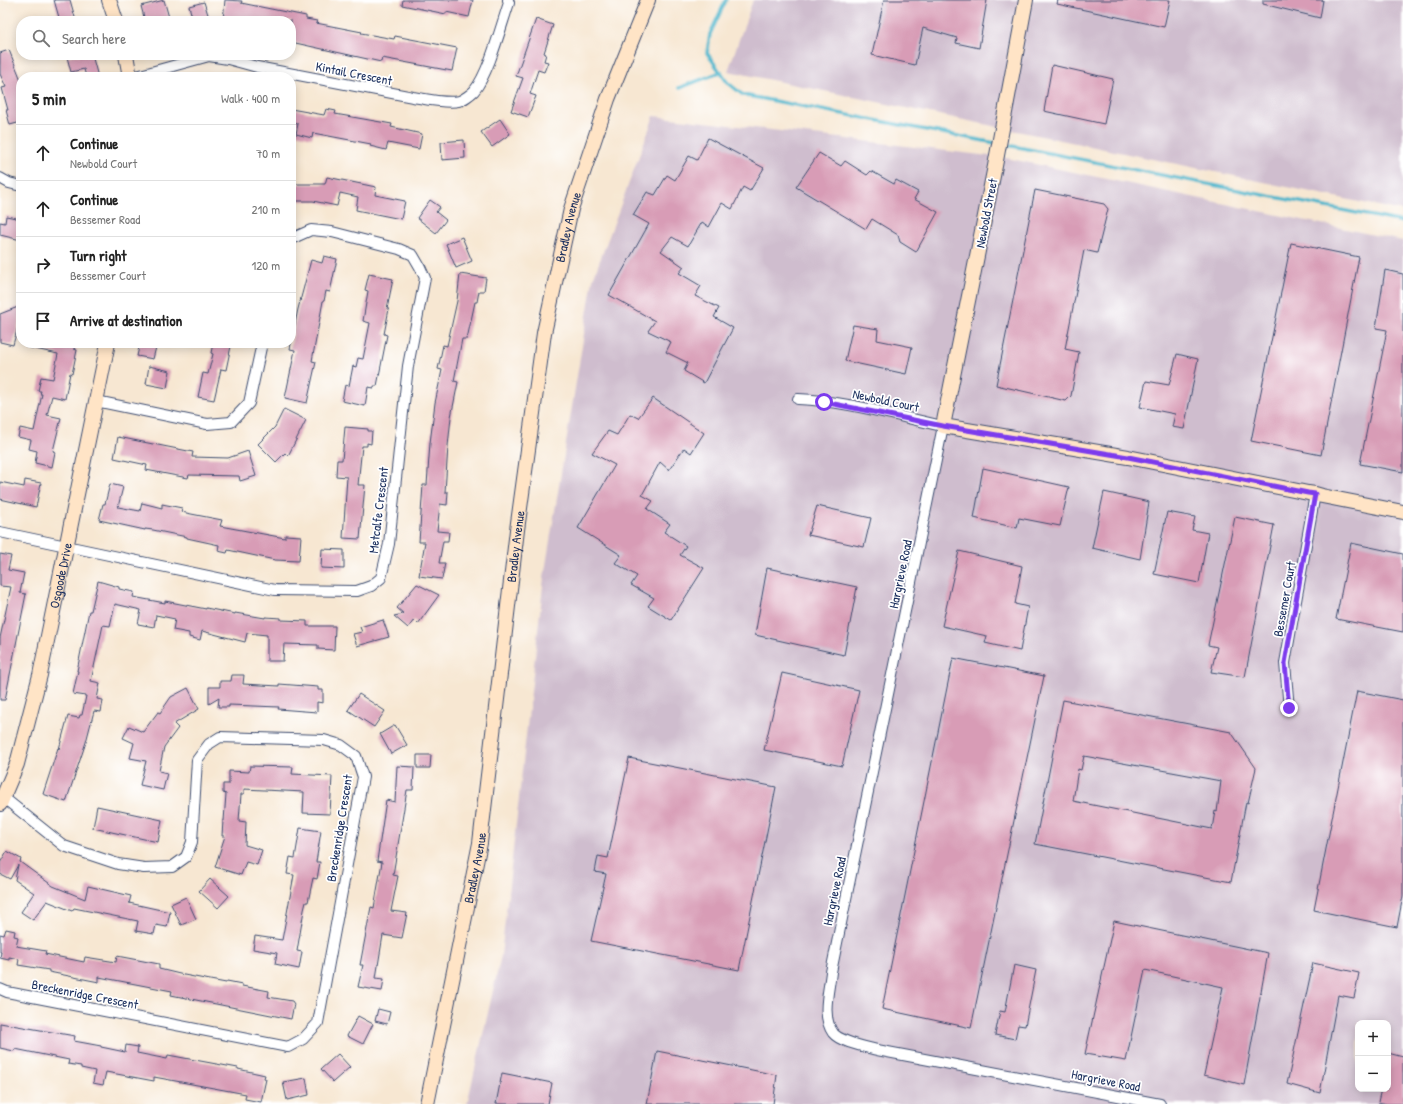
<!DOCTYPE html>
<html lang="en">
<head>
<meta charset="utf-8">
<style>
  body { margin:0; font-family:"Patrick Hand",sans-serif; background:#f2f2f2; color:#222 }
  .controls { position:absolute; right:12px; bottom:12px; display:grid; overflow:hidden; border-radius:8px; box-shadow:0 2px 10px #0003 }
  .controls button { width:36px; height:36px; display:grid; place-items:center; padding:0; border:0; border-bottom:1px solid #e0e0e0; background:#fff; color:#222; font:20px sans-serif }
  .stop { position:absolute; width:12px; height:12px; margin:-9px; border:3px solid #7c3aed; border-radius:50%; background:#fff }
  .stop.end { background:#7c3aed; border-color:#fff; box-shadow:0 1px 4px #0008 }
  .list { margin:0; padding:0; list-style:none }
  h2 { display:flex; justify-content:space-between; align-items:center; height:52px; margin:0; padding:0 16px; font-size:17px }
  h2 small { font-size:13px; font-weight:400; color:#767676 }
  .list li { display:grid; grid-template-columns:26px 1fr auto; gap:12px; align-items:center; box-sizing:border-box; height:56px; padding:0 16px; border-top:1px solid #e0e0e0 }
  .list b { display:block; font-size:15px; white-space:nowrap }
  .list p { margin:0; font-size:13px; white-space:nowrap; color:#767676 }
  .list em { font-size:13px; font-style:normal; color:#767676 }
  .icon { flex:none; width:22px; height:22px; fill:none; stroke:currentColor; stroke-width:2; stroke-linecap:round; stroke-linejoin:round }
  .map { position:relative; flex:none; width:1403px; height:1104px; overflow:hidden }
  .search { position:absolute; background:#fff; box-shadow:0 2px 10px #0003; left:16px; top:16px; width:280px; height:44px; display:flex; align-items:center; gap:10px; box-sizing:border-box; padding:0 14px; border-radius:16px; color:#767676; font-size:15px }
  .panel { position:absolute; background:#fff; box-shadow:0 2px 10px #0003; left:16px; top:72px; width:280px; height:276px; border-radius:16px }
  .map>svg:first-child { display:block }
  .industrial { fill:#cfbdce; fill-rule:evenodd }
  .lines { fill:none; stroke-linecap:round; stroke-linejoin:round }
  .stream { stroke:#4eb6cc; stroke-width:3.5 }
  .building { fill:#d89cb6; fill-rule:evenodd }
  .street-casing { stroke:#3c4b6f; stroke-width:12 }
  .secondary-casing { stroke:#3c4b6f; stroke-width:16 }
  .street { stroke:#fff; stroke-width:10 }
  .secondary { stroke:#ffe4c6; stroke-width:14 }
  .route { stroke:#7c3aed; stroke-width:5 }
  .labels { text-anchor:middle; stroke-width:3.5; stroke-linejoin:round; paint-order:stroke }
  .street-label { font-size:13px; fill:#1b2f5e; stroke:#fff }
</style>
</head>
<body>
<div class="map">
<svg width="1403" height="1104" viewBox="0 0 1403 1104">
  <rect width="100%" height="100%" fill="#fff"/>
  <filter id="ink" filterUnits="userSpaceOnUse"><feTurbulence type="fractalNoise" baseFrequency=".025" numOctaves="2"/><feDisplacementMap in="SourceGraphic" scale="8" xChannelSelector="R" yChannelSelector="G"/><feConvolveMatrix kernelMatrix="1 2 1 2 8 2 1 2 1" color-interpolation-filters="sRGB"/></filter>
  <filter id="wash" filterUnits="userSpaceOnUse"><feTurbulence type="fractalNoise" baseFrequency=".012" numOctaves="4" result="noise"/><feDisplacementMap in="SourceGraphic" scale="16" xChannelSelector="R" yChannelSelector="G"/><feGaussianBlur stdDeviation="0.9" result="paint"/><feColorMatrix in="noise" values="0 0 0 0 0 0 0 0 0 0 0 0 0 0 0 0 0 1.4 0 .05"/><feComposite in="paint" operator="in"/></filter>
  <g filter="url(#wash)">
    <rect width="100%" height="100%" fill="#f7e7d2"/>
    <path class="industrial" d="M753 0H1403V211L728 71Z
      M654 116 1006 158 1403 241V1104H467L501 956 544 577 593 279ZM1358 1023H1388V1089H1358Z"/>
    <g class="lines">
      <path class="stream" d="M726 0 710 34 707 53 727 82 743 95 995 143
        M679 88 721 72
        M1002 144 1403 222"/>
    </g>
    <g id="blocks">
      <path class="building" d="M54 0H70L76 21H60Z
        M164 0 170 21H145L141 6Z
        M225 0 242 1 241 3 306 16V19L317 21 316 23 362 32 361 33 394 39 395 36 457 48 452 71 382 58 381 62 291 42V21H223Z
        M403 0H473L469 17 446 12V14L402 5Z
        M884 0H987L979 48 956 43 957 38 923 28 915 65 872 55Z
        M1058 0H1170L1164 27 1057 4Z
        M1263 0H1323L1320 18 1263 4Z
        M204 2 210 21H193L189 6Z
        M536 19 553 25 544 53 546 54 544 61 548 62 544 72 538 70 530 94 536 96 528 117 511 111 523 78 516 76Z
        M9 50 21 80V122L10 125 6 110H8L2 88 6 87 0 74V53Z
        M73 55H92L98 77H86L84 69 71 72 67 57Z
        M1052 65 1113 79 1104 124 1044 111Z
        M291 109 324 115 326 109 336 111 335 114 392 124 391 127 422 134 419 149 388 143 386 150 370 146 371 144 313 133 312 138 296 134 298 124 291 123Z
        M500 119 510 134 492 147 481 132Z
        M708 138 764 168 750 191 743 187 732 209 722 203 709 227 702 222 688 246 672 237 661 251 684 267 679 273 701 286 695 296 719 308 714 317 733 328 704 383 684 371 688 363 666 352 671 342 648 331 655 321 609 295 649 224 633 215 647 192 655 195 667 175 675 180 689 156 697 160Z
        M464 140 465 158 442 160 441 142Z
        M819 153 841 166 845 161 867 175 871 171 894 184 896 180 918 192 914 199 938 212 916 252 900 242 898 235 872 219 866 229 796 187Z
        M327 177 376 187 375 195 405 201 401 219 356 210 358 197 340 193 337 206 313 201H291V184H325Z
        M1035 190 1104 204 1108 209 1097 253 1084 250 1065 349 1079 352 1071 396 1066 401 996 385Z
        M430 200 440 207 436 212 446 220 436 233 417 218Z
        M6 216 21 219V240L0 235V222L5 223Z
        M462 237 472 261 456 268 446 244Z
        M1291 243 1359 257 1321 455 1251 441Z
        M324 256 337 259 330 292 326 291 324 301H323L312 361 316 362 307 403 285 398 295 350 290 349 298 309 311 260 322 263Z
        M1385 270 1403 274V472L1360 464 1387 330 1376 328Z
        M369 274 393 279 387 309H389L384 334 387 335 377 386H374V388L368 387 365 406 342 401 345 385 349 386 353 366 356 367 358 358 363 359 370 323 363 321 368 291 365 290Z
        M460 274 486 278 484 291H479L477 302H475L467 339H462L454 381 458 382 451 417 448 446 445 492H448L447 505 440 504 437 531 449 532 448 541H443L439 563H445L442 579 419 576 425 542H419L423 485H427L430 443 435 403 442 370 438 369 443 345 447 346 457 301Z
        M18 307 21 315 13 345 0 342V314Z
        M853 325 878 329 877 340 912 347 906 374 845 361Z
        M27 343H75L74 349 77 350 72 374 70 373 65 399 52 396 47 415 61 418 53 451 55 452 52 467 35 463 37 451 29 449 31 440 18 437 20 428 34 431 42 394H40L41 391H38L41 377 53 379 58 354 26 347Z
        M140 343H157L153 359 137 356Z
        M213 343 231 346 226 370 221 369 214 400 198 397 203 373 208 374 213 354 211 353Z
        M1177 354 1198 359 1184 429 1172 427 1175 414 1140 407 1146 381 1169 385Z
        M149 366 170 371 167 388 146 384Z
        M653 398 704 433 691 453 684 448 669 470 660 462 642 495 653 501 647 509 670 524 664 532 686 546 680 555 704 568 671 620 648 606 654 598 631 585 637 576 615 563 621 555 578 528 615 465 592 453 608 431 617 435 630 414 638 418Z
        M284 409 306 420 288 456 285 453 276 462 258 444 275 427Z
        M345 427 368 429V431H372L371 444 367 443V446H362L358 485H365L360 539 343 538 347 477 336 476 337 460H342Z
        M118 437 193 452 192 457 228 458 248 451 256 476 240 481 239 476 189 475 188 478 146 470 147 465 114 458Z
        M983 468 1069 487 1060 526 1019 518 1017 528 974 518Z
        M25 480 41 483 36 507 0 499V482L24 487Z
        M110 484 123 487 118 507 140 511 142 503 162 508V504L182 508 181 512 222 520 220 526 285 538V535L301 536 299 561 275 560 228 550 227 553 218 551 219 545 187 538V537L153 530 145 529V530L99 520 103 504H105Z
        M1104 492 1149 502 1140 559 1092 548Z
        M817 506 871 518 864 547 808 535Z
        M1167 512 1195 517 1192 530 1208 533 1199 583 1154 574Z
        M1235 517 1274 525 1245 677 1211 672 1217 647 1208 645Z
        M1351 543 1403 554V632L1336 619Z
        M322 549 344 550V569L321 568Z
        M959 551 1022 566 1015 604 1028 607 1020 651 985 643 987 636 942 626Z
        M0 554 11 556 8 570 24 573 20 593 26 594 5 700H0V638L11 587 0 586Z
        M767 568 857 587 844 655 755 635Z
        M98 581 119 587V589L134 592 133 597 165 603V601L206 609V608L235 614V613L265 618V617L281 618V620L307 621V626H335L334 650 318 649V645L284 644 283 661H267V635L247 633 245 642 202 631 200 640 189 637V633L173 630 175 619 156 615 154 627 138 624 141 610 115 604 110 626 103 625 91 681 100 683 97 699 103 700 101 712 94 711 86 742 66 802 43 794 58 748 59 749 68 716 79 718 80 715H82L86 696 73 694 78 671H77L89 611H91Z
        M417 584 439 595 418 624 414 620 408 628 394 616 404 614 397 608Z
        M383 620 389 637 357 646 353 634 362 632 360 627Z
        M953 658 1044 676 971 1028 882 1009Z
        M782 673 859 690 842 766 764 750Z
        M232 675H244L243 684 279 686V684L318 687V690H323V703L317 702V712L278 709 279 707 229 705V707H218L219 698 209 704V687H220V681H231Z
        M188 688 199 709 174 724 178 728 164 747 159 771 167 773 163 790 140 785 146 761 130 758 134 743 123 738 129 726 143 732 158 712 160 713 171 697Z
        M1357 691 1403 700V896L1397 927 1314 910Z
        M359 694 385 711 374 727 348 710Z
        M1063 700 1231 732 1256 768 1248 803 1246 802 1231 882 1035 844ZM1084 756 1221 781 1217 812 1215 811 1212 829 1073 801 1078 769 1081 770Z
        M395 725 407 745 391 754 380 734Z
        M417 755H431L430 768H417Z
        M629 758 776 787 739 970 591 941 606 874 595 872 598 856 608 858Z
        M250 766 293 767 292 774 332 776 330 814 303 813 304 792 244 789V794H241L239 821 246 822 245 845 262 850 257 865 246 862 241 875 215 867 225 836H222L223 821H224L226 794 223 793V784H229V771L249 772Z
        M397 766 414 767 413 790H407L393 875 398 876 391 911 407 913 402 938 383 935 376 978 384 979 382 991 358 987 363 965H360L371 907 374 908 382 862 377 861 386 800 395 802Z
        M97 806 162 820 158 842 93 828Z
        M300 828 321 831 316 862H320L317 879 313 878 308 902H306L304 910 297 951 302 952 299 969 275 964 277 953 253 949 255 936 282 940 294 875 287 874 290 857 295 858Z
        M7 851 21 859 20 862 53 886 85 899 88 886 131 896 129 903 170 912 167 927 156 925 154 934 136 931 138 921 74 908 72 911 47 901 33 920 21 912 34 893 15 880 18 865 10 879 0 874V863Z
        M210 879 229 896 218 908 199 891Z
        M186 897 196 919 181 925 171 904Z
        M1114 921 1268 953 1244 1085 1204 1075 1223 987 1145 970 1126 1061 1085 1054Z
        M6 929 15 931 14 936 18 937 16 946 46 951 45 954 84 962 85 957 116 962 117 956 159 964V969L184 975 226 983 227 981 242 984V986L269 991 268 997 292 1001 294 1004 291 1019 171 995 172 991 99 977V982L49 972V970L18 965 19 959 9 957V960L0 958 1 952H0V934L4 935Z
        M1313 963 1359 973 1354 998 1338 995 1320 1093 1287 1084Z
        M1014 965 1036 970 1025 1026 1018 1025 1015 1039 995 1035 1000 1011 1005 1012Z
        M378 1009 390 1012 387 1024 375 1021Z
        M358 1016 373 1024 363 1044 347 1036Z
        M0 1023 75 1036 74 1041 101 1046V1047L125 1052 126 1045 138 1047 137 1053 167 1059 168 1055 238 1068V1069L265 1075 264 1078 266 1079 261 1102 245 1099 246 1094 154 1077V1081L106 1072 103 1085 93 1083 95 1071 81 1068V1066L68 1064 69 1060 15 1049 14 1051 0 1048Z
        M657 1051 777 1075 773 1104H647Z
        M1388 1053 1403 1057V1104H1387L1378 1102 1381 1089H1388Z
        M338 1054 350 1067 333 1082 321 1069Z
        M502 1073 552 1083 548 1104H496Z
        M306 1078 309 1095 287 1100 283 1082Z"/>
    </g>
  </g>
  <g filter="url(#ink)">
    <use href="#blocks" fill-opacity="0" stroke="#3c4b6f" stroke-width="1"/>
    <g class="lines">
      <g class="street-casing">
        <path id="street" d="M133 77 209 56 228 59 257 67 413 97C425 99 447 104 459 101 463 100 471 94 474 91 489 73 501 26 509 3L508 0
          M0 178 9 183 21 186
          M798 399C847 401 896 416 943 426L831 972C829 991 821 1016 833 1033 840 1042 866 1047 877 1050L1160 1104
          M96 401 207 424 231 422 249 403 262 343
          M0 532 275 590 357 591 371 586 381 578 389 544 408 366 425 278 420 267 413 255 399 249 332 232 311 230 291 239
          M1289 709 1285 663 1315 494
          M0 989 7 992 288 1047 303 1039 318 1023 363 777 356 756 341 745 324 740 220 737 209 744 197 760 192 842 186 857 172 867 144 868 118 864 64 846 4 798"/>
      </g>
      <g class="secondary-casing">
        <g id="secondary">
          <path d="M109 0 116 21"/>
          <path d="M1026 0 995 166 943 426 1128 457 1308 493 1315 494 1322 496 1403 512"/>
          <path d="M126 55 130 77"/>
          <path id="s1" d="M0 804 17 764 40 675 108 343"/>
          <path id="s2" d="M427 1104 480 843 517 530 544 333 571 209 608 99 648 0"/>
        </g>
      </g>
      <use href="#street" class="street"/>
      <use href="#secondary" class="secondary"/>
    </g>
  </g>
  <g class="lines" filter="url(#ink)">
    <path class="route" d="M824 402 943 426 1128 457 1308 493 1315 494 1285 663 1289 708"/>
  </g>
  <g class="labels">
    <g class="street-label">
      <text transform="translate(354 73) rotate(11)" y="5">Kintail Crescent</text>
      <text transform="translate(986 213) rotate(-79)" y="5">Newbold Street</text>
      <text dy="5" stroke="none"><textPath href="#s2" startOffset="889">Bradley Avenue</textPath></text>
      <text transform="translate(886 400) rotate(12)" y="5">Newbold Court</text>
      <text transform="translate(378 510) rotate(-83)" y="5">Metcalfe Crescent</text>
      <text dy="5" stroke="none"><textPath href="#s2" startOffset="565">Bradley Avenue</textPath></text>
      <text transform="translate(900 574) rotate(-78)" y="5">Hargrieve Road</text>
      <text dy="5" stroke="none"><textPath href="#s1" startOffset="237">Osgoode Drive</textPath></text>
      <text transform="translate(1284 599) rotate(-80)" y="5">Bessemer Court</text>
      <text transform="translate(339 828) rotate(-81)" y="5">Breckenridge Crescent</text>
      <text dy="5" stroke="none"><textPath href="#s2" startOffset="241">Bradley Avenue</textPath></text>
      <text transform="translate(834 891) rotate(-78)" y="5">Hargrieve Road</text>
      <text transform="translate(85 994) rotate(11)" y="5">Breckenridge Crescent</text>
      <text transform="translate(1106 1080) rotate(11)" y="5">Hargrieve Road</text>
    </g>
  </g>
</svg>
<div class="controls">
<button>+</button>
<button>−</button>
</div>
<div class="stop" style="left:824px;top:402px"></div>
<div class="stop end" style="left:1289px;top:708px"></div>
<div class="search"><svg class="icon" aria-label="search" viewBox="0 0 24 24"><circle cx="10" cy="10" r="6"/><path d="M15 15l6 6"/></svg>Search here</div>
<section class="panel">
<h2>5 min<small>Walk · 400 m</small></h2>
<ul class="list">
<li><svg class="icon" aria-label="ahead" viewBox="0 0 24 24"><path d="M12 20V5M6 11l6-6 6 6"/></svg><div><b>Continue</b><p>Newbold Court</p></div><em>70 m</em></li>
<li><svg class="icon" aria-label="ahead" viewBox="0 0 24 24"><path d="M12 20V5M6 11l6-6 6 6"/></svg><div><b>Continue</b><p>Bessemer Road</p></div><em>210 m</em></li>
<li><svg class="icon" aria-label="right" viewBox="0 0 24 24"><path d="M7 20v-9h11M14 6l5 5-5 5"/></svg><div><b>Turn right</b><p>Bessemer Court</p></div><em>120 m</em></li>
<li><svg class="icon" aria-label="arrive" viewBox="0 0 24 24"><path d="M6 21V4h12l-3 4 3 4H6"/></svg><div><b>Arrive at destination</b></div></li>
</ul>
</section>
</div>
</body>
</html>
